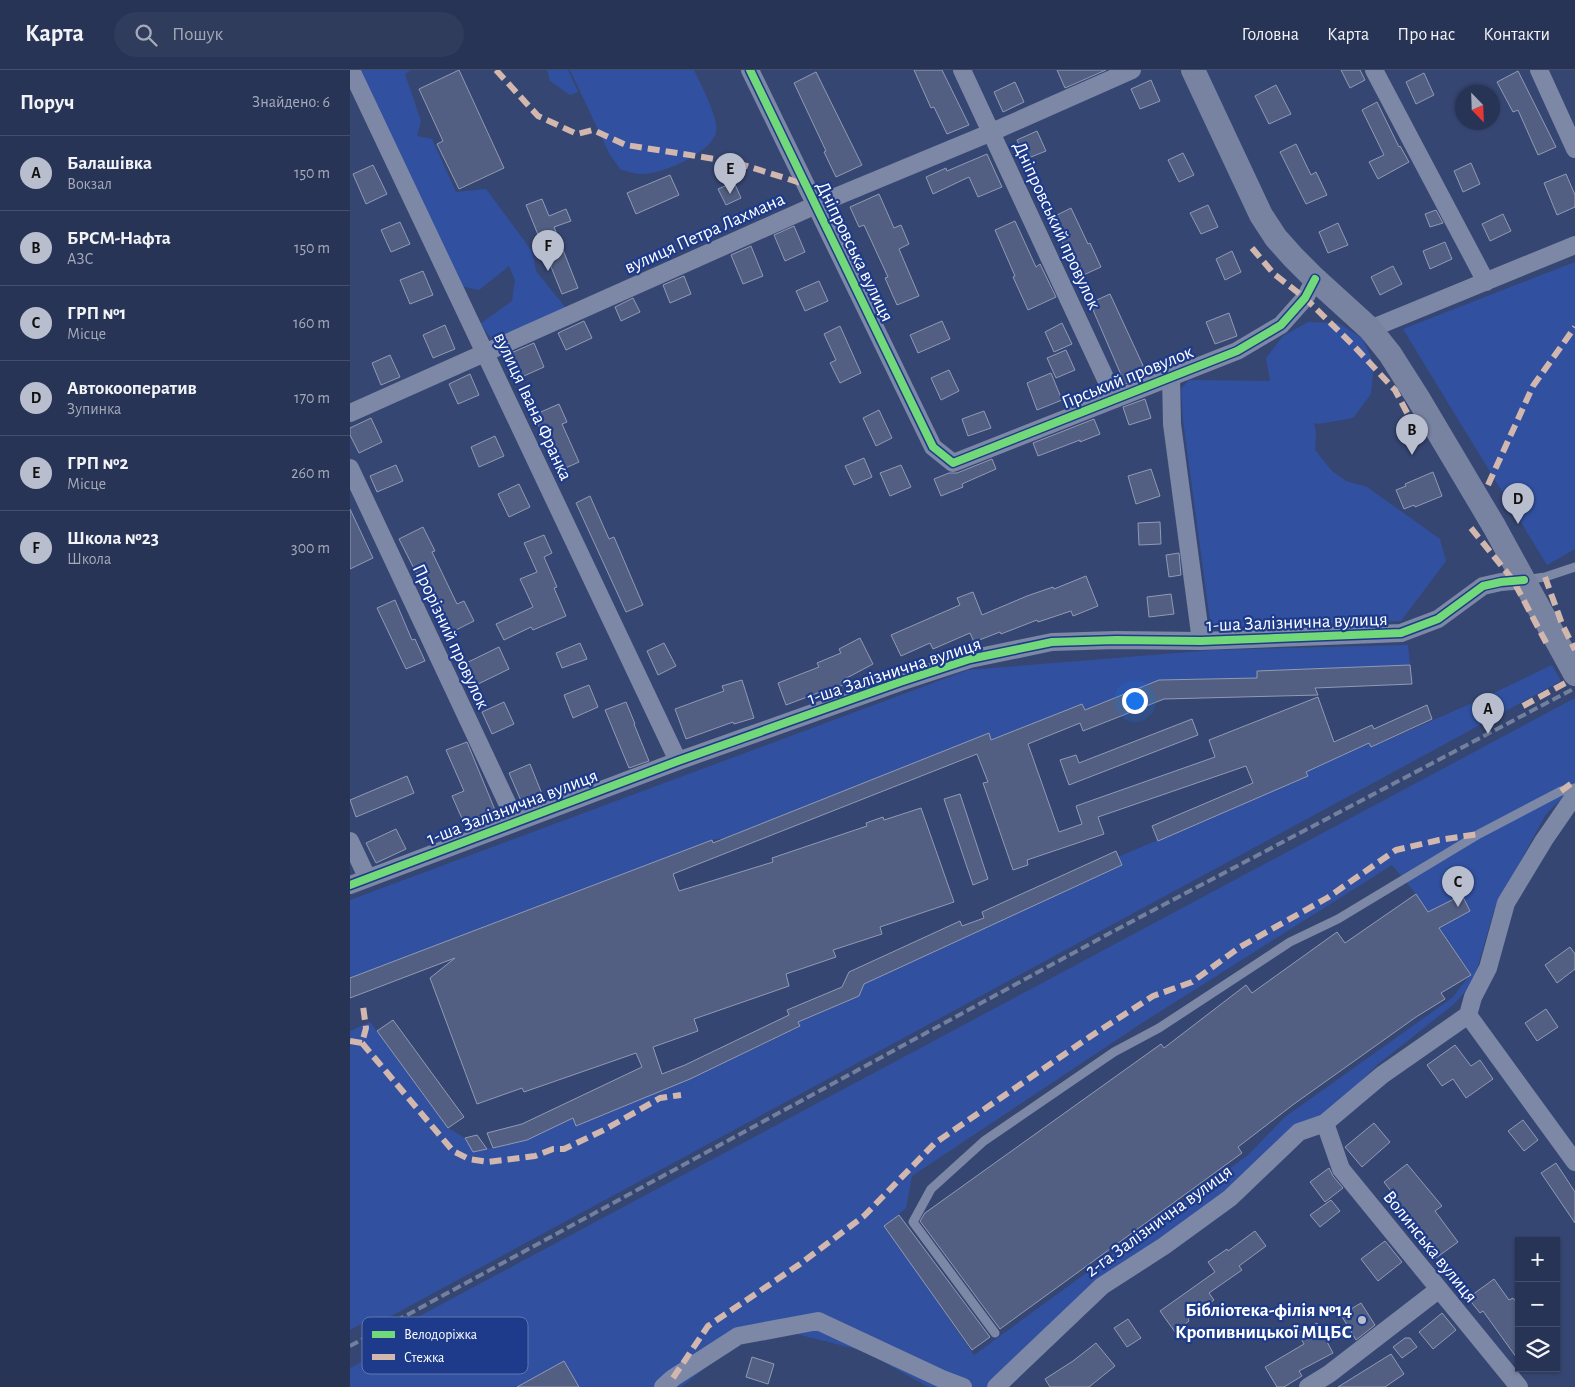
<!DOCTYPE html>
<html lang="uk">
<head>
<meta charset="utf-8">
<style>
  body { margin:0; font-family:"Alegreya Sans",sans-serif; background:#303c5c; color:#f1f3f6 }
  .controls { position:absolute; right:15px; bottom:15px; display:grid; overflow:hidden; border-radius:0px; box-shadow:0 1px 4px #0004 }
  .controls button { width:45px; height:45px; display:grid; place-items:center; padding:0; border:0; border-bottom:1px solid #444f6c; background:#283456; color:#f1f3f6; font:25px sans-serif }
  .compass { position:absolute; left:1105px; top:15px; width:45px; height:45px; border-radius:50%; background:#283456; box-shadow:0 1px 4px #0004; rotate:157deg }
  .you { position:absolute; left:784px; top:630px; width:18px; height:18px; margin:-12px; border:4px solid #fff; border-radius:50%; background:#1a73e8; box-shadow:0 0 0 8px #1a73e833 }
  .badge { display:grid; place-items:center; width:32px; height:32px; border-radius:50%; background:#b9bece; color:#111; font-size:16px; font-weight:700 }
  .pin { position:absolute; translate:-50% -41px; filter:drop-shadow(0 1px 2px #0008) }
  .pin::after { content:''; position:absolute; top:26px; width:18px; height:15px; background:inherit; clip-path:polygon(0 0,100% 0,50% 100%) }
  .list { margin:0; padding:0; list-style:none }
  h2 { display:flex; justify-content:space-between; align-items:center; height:65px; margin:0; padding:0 20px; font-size:21px }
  h2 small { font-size:16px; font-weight:400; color:#a5aab9 }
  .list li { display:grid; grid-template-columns:32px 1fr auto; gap:15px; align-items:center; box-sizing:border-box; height:75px; padding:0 20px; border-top:1px solid #444f6c }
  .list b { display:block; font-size:19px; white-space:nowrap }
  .list p { margin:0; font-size:16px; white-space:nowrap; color:#a5aab9 }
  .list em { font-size:16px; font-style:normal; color:#a5aab9 }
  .icon { flex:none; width:28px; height:28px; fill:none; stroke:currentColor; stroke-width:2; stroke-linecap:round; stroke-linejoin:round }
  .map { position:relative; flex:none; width:1225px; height:1317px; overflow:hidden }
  header { display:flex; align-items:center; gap:30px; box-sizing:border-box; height:70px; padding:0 25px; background:#283456; border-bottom:1px solid #444f6c }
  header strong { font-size:24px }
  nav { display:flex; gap:28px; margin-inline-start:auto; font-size:18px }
  .search { width:350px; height:45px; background:#303c5c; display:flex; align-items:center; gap:12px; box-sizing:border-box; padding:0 18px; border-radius:28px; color:#a5aab9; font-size:19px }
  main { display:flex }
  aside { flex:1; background:#283456 }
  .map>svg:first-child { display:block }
  .green { fill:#3151a0; fill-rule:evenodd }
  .building { fill:#525f82; stroke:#919ab4 }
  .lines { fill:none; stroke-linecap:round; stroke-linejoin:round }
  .lane { stroke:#7d87a6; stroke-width:9 }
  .street { stroke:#7d87a6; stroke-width:18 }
  .secondary { stroke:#7883a2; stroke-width:24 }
  .rail { stroke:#727f9d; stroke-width:4; stroke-dasharray:9 4; stroke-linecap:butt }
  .quiet { stroke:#d1b7ad; stroke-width:6; stroke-dasharray:12 6; stroke-linecap:butt }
  .cycleway-casing { stroke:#1d3b8a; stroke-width:11 }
  .cycleway { stroke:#71d979; stroke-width:8 }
  .poi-dot { fill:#b9bece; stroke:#1d3b8a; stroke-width:2 }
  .labels { text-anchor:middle; stroke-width:4.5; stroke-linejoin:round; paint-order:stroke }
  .street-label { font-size:19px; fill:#fff; stroke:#1d3b8a }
  .poi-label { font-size:19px; font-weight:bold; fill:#fff; stroke:#1d3b8a; text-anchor:end }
  .key { fill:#1d3b8a; stroke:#6176ad; stroke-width:1 }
  .key-label { font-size:14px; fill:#fff }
</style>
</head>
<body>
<header>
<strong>Карта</strong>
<div class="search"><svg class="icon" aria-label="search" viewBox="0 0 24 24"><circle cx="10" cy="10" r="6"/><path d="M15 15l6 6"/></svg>Пошук</div>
<nav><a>Головна</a><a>Карта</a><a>Про нас</a><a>Контакти</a></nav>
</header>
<main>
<aside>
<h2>Поруч<small>Знайдено: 6</small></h2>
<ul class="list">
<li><span class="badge">A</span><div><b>Балашівка</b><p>Вокзал</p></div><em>150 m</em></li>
<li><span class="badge">B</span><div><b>БРСМ-Нафта</b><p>АЗС</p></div><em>150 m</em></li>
<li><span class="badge">C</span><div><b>ГРП №1</b><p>Місце</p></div><em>160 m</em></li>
<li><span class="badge">D</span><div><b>Автокооператив</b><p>Зупинка</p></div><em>170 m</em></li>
<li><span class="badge">E</span><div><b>ГРП №2</b><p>Місце</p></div><em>260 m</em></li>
<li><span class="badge">F</span><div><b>Школа №23</b><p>Школа</p></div><em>300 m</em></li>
</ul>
</aside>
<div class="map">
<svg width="1225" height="1317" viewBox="0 0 1225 1317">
  <rect width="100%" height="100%" fill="#364672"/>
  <path class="green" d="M6 0H61L55 4 71 51 67 66 82 69 106 122 136 119 182 181 186 201 215 237V243L146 274 130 254 162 231 165 210 159 196 129 220 111 216Z
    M197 0H218L228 22 220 25 200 11Z
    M220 0H344C350 13 369 48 366 62 362 83 310 105 291 104 284 104 278 101 271 100L260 85Z
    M1225 192V479L1197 495 1053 259Z
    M958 252 988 253 1012 268 1024 294 1021 324 1003 348 968 354 964 353 966 363 965 380 982 401 996 411 1017 417 1090 469 1096 491 1051 551 861 558 833 350 831 319 839 310 920 311 916 288 933 266Z
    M1058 575 1060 595 907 601V608L809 610 735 640 732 634 641 670 639 663 375 768 362 770 0 908V830L618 600 865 580Z
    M1202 595 1211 611 32 1251 24 1247 0 1260V961L20 952 98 1058 115 1068 123 1082 177 1070 223 1048 227 1056 340 1009 450 957 448 952 509 926 514 914 768 787 958 706 956 702 1019 673 1022 677 1129 630Z
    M1225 628V716L1196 744 1144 840 1123 913 1104 934 1027 995 978 1044 864 1132 640 1317H578L514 1281 435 1261 391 1270 331 1317H0V1298L42 1276 34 1265ZM1042 795 1066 824 1121 904 1102 928 935 1047 898 1085 624 1285 535 1156 556 1138 562 1106 795 951Z"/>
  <path class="building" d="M109 0 154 98 109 119 87 74 93 71 69 19Z
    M564 0H592L619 55 597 64 584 37 581 38Z
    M707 0H756L715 18Z
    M991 0H1010L1015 10 1000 18Z
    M1168 1 1206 77 1188 85 1168 40 1163 42 1147 12Z
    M466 2 512 95 486 107 474 82 476 81 444 13Z
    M1074 3 1084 25 1066 34 1056 12Z
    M801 10 810 31 790 39 781 19Z
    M665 12 674 32 653 42 644 22Z
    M926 15 941 44 919 54 905 26Z
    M1027 32 1049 77 1050 76 1059 92 1028 109 1019 92 1034 85 1012 40Z
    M687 61 696 81 676 89 667 70Z
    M946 74 961 105 966 102 977 125 956 134 930 82Z
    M833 83 844 105 829 112 818 90Z
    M637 84 652 117 628 127 619 107 583 124 576 107 596 98 597 101Z
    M1121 93 1130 114 1113 122 1104 101Z
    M23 95 37 124 16 134 3 104Z
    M1216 104 1225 125V137L1207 145 1194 113Z
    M320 105 329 125 286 144 277 123Z
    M384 112 391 128 376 135 368 119Z
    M529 124 544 158 551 155 559 174 549 179 569 226 547 235 535 208 538 207 514 155 509 157 500 137Z
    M192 129 199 146 216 139 221 151 204 157 228 218 212 224 176 135Z
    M858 135 868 157 851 164 840 143Z
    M721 138 738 174 740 173 751 197 729 207 701 148Z
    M1086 140 1093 153 1080 157 1075 144Z
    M1153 144 1161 161 1140 171 1132 154Z
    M665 151 686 197 690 194 706 227 678 240 663 207 665 206 645 160Z
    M50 152 60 174 41 182 31 160Z
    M988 153 998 175 978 183 969 162Z
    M444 156 455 182 435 191 424 165Z
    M1095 172 1102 189 1080 199 1073 181Z
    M401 176 413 206 393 214 381 185Z
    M882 181 891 202 875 210 866 189Z
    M1043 196 1052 214 1030 225 1021 207Z
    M73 201 83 225 60 234 50 210Z
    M334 206 341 224 320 233 313 215Z
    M469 211 478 231 455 241 446 221Z
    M760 224 796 302 787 306 788 309 775 314 740 233Z
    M283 228 290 242 271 251 265 237Z
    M879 243 887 266 865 274 856 252Z
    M234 251 242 268 216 280 208 263Z
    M592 251 600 269 568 283 560 265Z
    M712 253 722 274 704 282 695 262Z
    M95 255 105 279 83 288 73 265Z
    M490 256 511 303 490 313 480 293 486 290 474 264Z
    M184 273 194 297 165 310 154 286Z
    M716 280 725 300 706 308 697 288Z
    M40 285 50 307 31 315 22 293Z
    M599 300 609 321 591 330 581 308Z
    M701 303 712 330 687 340 677 313Z
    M120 304 129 325 108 334 99 314Z
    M795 329 801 348 779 355 773 337Z
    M209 334 217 352 212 354 229 392 209 401 184 345Z
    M529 340 542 368 526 376 513 348Z
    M634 341 641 358 618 366 612 349Z
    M21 348 32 372 9 383 0 365V358Z
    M744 349 750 364 730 372V370L688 386 683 373Z
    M145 366 154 386 129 397 121 377Z
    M514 388 522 407 504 415 495 396Z
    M642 389 646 399 612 414 613 417 591 426 584 409 599 403H607Z
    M46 395 53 411 27 422 20 406Z
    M551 395 561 417 540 426 530 403Z
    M801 399 810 426 786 434 778 406Z
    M1083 402 1092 426 1065 437 1064 435 1054 439 1046 420 1056 416 1055 414Z
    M169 414 180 437 159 447 148 424Z
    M240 426 259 469 264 467 293 535 276 542 226 433Z
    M0 439 23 488 0 499Z
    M810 452 811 474 789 475 788 453Z
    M73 457 85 481 82 482 107 534 114 531 124 551 96 565 86 545 87 544 49 469Z
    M194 465 202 483 194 487 207 517 204 518 216 546 183 560 181 557 154 570 146 554 183 537 170 509 187 502 174 473Z
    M829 483 831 505 819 507 816 485Z
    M736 506 748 536 723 546 721 541 688 552 687 550 651 564 650 562 624 572 620 563 583 579 580 573 551 586 541 565 610 535 607 528 623 522 632 545 677 526 703 517 704 519Z
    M821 524 824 544 799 547 797 527Z
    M45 530 62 570 65 569 75 591 56 599 27 538Z
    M510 568 523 594 491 611 493 615 479 621 478 619 436 635 428 613 469 597 467 593 491 583 489 579Z
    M230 573 237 589 212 598 206 583Z
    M314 573 326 596 308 605 297 581Z
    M149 577 159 599 122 617 112 595Z
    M1060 595 1062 614 965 618 968 625 814 629 733 661 730 653 678 674 709 762 732 754 726 736 865 687 859 670 968 627 984 672 1022 655 1024 659 1077 635 1082 649 1021 677 1019 673 956 702 958 706 808 771 802 756 903 713 896 696 748 747 754 764 677 790 678 795 663 800 633 713 638 712 627 684 323 804 329 821 423 792 422 788 517 756 516 753 533 747 534 750 571 738 604 832 530 857 532 864 483 880 486 887 436 904 439 916 344 949 348 961 303 977 312 1004 335 995 439 945 437 940 492 917 499 902 610 851 612 856 634 848 632 842 766 781 772 795 514 914 509 926 448 952 450 956 340 1009 226 1056 223 1048 177 1070 143 1078 137 1063 172 1054 292 997 286 983 174 1022 172 1018 127 1034 80 908 105 888 0 928V908L362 770 363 773 639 663 641 670 732 634 735 640 809 610 907 608V601Z
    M392 610 404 648 384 654 383 652 336 669 325 639 374 621 372 616Z
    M239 615 248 637 223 648 214 625Z
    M154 632 164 654 142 664 132 642Z
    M276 632 285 654H284L299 691 279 698 255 640Z
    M842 649 848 665 719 715 710 690 726 685 729 693Z
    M117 672 145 740 114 753 102 726 114 721 96 680Z
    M180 694 192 724 172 733 159 703Z
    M57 706 64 723 6 747 0 730Z
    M610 724 638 809 623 815 594 729Z
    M46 759 56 779 26 793 16 773Z
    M1066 824 1078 842 1112 825 1120 841 1089 858 1121 905 1091 923 1095 929 1066 947 944 1034 888 1077 892 1083 650 1259 570 1151 575 1143 811 974 814 978 896 915 902 923 987 862 995 873Z
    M1220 877 1225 884V899L1207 913 1195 895Z
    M1196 939 1208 957 1187 971 1175 953Z
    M43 950 114 1047 98 1058 27 961Z
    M1105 975 1121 996 1130 990 1143 1009 1116 1028 1103 1009 1092 1016 1077 995Z
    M1173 1050 1188 1070 1174 1081 1158 1061Z
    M1024 1053 1040 1072 1012 1097 995 1077Z
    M127 1065 137 1079 123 1082 115 1068Z
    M1206 1093 1225 1122V1153L1191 1103Z
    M1057 1094 1092 1136 1085 1141 1108 1172 1086 1188 1064 1157 1062 1159 1044 1135 1049 1132 1034 1112Z
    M979 1098 983 1106 993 1118 975 1132 960 1112Z
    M981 1130 990 1141 970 1157 960 1145Z
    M549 1145 640 1267 622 1280 534 1156Z
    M905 1161 916 1176 889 1196 892 1200 859 1223 864 1230 838 1249 839 1251 825 1262 810 1241 865 1202 858 1192 877 1179 878 1181Z
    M1035 1171 1052 1192 1028 1211 1011 1189Z
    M1144 1209 1159 1230 1163 1228 1169 1235V1291L1133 1241 1130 1243 1118 1228Z
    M1011 1233 1025 1255 1006 1270 991 1245Z
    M1092 1243 1106 1260 1083 1279 1069 1262Z
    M778 1249 791 1268 777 1277 764 1258Z
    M967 1253 983 1283 949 1301 952 1306 934 1317H927L915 1297 954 1274 948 1263Z
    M1055 1268H1060L1067 1277 1052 1288 1043 1277Z
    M746 1273 765 1296 739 1317H700L695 1309 723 1291Z
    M1041 1284 1054 1304 1035 1317H988Z
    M402 1287 424 1294 418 1314 396 1307Z
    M214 1291 229 1317H167Z"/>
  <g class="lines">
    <path class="lane" d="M1174 510 1195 507 1225 497
      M645 1263 563 1152 581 1119 634 1071 764 982 809 958 940 872 988 849 1129 764 1211 721 1225 718"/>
    <path class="street" d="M1 0 328 691
      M400 0 583 377 603 393 887 281 931 255 955 228 965 209
      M612 0 765 329
      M1024 0 1136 212
      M1189 0 1225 79
      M1020 259 1225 175
      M821 306 822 354 851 571
      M0 343 466 135 642 62 782 0
      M0 398 166 752
      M0 771 17 807
      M0 815 328 691 550 612 620 589 702 572 766 570 851 571 1051 563 1088 549 1133 516 1151 512 1174 510
      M1118 945 1225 1092
      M975 1053 991 1099 1169 1317
      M313 1317 323 1308 388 1266 468 1251 592 1309 613 1317
      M646 1317 752 1216 814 1176 880 1128 949 1062 975 1053 1032 1005 1118 945 1123 927 1138 898 1156 833 1194 770 1225 725
      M958 1317 979 1304 1088 1220"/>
    <path class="secondary" d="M843 0 911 145 926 168 943 187 965 209 1020 259 1040 284 1068 328 1144 456 1225 604"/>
    <path class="rail" d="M0 1276 760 863 1225 618"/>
    <path class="quiet" d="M146 0 188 46 227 64 243 60 276 75 384 92 454 114
      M902 178 924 204 955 228 1002 274 1045 320 1064 356
      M1138 415 1183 316 1225 257
      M1121 458 1163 510 1199 578
      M1195 507 1212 554 1225 580
      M1173 636 1217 612
      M1211 721 1225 711
      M0 971 12 973 16 958 13 936
      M12 973 103 1081 119 1089 138 1092 185 1086 203 1079H214L254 1060 310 1028 331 1025
      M323 1308 358 1256 450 1194 514 1146 585 1073 741 966 803 926 842 912 890 877 977 828 1046 780 1089 770 1129 764"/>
    <g class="cycleway-casing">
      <path id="cycleway" d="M400 0 583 377 603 393 887 281 931 255 955 228 965 209
        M0 815 328 691 550 612 620 589 702 572 766 570 851 571 1051 563 1088 549 1133 516 1151 512 1174 510"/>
    </g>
    <use href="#cycleway" class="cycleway"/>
  </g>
  <circle class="poi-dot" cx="1012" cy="1250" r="5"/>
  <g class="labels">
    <g class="street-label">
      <text transform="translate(708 155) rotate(65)" y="7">Дніпровський провулок</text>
      <text transform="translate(354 162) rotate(-24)" y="7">вулиця Петра Лахмана</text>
      <text transform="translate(506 181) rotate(64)" y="7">Дніпровська вулиця</text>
      <text transform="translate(777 306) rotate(-22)" y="7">Гірський провулок</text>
      <text transform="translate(184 336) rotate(65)" y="7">вулиця Івана Франка</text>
      <text transform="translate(947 551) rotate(-2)" y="7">1-ша Залізнична вулиця</text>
      <text transform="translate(102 566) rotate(65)" y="7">Прорізний провулок</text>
      <text transform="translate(544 600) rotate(-18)" y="7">1-ша Залізнична вулиця</text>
      <text transform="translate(162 736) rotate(-21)" y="7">1-ша Залізнична вулиця</text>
      <text transform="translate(808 1150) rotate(-36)" y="7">2-га Залізнична вулиця</text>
      <text transform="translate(1081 1176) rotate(51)" y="7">Волинська вулиця</text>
    </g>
    <g class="poi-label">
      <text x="1002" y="1246">Бібліотека-філія №14<tspan x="1002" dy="22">Кропивницької МЦБС</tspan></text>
    </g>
  </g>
  <rect x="12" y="1247" width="166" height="57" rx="8" class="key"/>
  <rect x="22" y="1261" width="23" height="7" fill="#71d979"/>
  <rect x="22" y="1284" width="23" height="6" fill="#d1b7ad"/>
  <g class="key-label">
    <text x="54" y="1269">Велодоріжка</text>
    <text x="54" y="1292">Стежка</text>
  </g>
</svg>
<div class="controls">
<button>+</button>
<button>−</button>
<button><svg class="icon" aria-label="layers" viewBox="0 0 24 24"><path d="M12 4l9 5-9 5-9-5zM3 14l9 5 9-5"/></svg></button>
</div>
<svg class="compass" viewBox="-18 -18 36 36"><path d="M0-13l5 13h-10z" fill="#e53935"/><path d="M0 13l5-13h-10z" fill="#a5aab9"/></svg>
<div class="you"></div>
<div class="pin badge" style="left:1138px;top:664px">A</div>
<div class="pin badge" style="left:1062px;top:385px">B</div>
<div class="pin badge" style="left:1108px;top:837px">C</div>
<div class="pin badge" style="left:1168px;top:454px">D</div>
<div class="pin badge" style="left:380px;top:124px">E</div>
<div class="pin badge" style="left:198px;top:201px">F</div>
</div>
</main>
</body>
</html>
